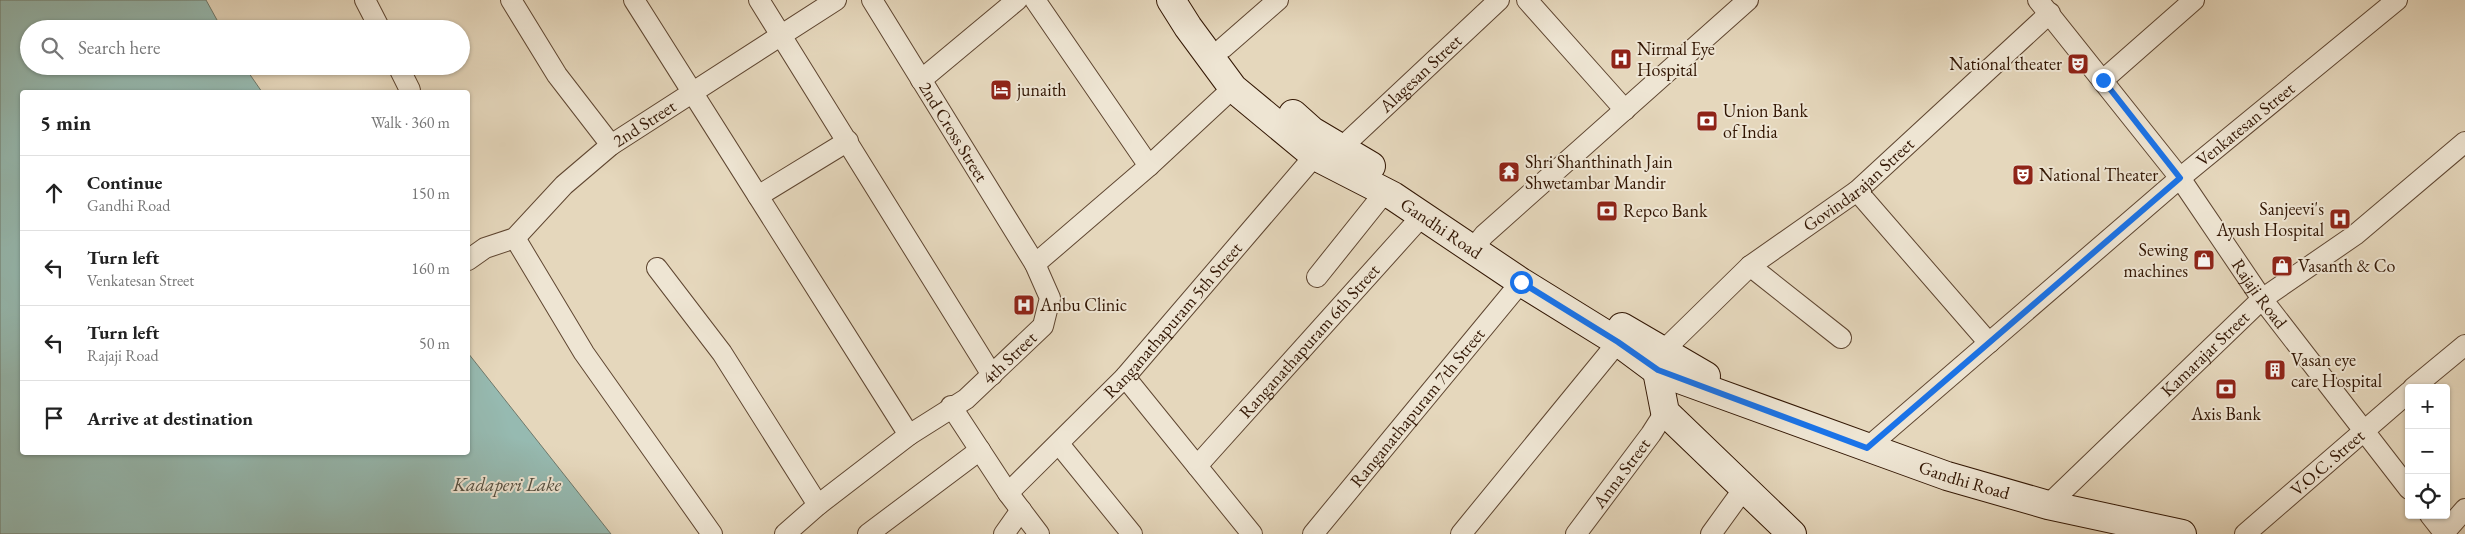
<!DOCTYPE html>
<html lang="en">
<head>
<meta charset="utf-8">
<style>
  body { margin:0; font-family:"EB Garamond",serif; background:#f6f6f6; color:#222 }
  .controls { position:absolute; right:15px; bottom:15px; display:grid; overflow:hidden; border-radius:5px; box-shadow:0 1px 4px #0004 }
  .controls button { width:45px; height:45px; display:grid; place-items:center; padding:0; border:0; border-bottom:1px solid #e0e0e0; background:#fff; color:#222; font:25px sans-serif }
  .stop { position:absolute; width:15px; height:15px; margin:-11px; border:4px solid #1a73e8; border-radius:50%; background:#fff }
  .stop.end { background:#1a73e8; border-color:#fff; box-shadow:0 1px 5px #0008 }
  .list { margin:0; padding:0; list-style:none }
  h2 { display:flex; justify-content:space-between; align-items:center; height:65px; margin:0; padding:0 20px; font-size:21px }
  h2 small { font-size:16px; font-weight:400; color:#767676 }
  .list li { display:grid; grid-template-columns:32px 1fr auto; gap:15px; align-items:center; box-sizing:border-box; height:75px; padding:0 20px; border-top:1px solid #e0e0e0 }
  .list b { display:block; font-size:19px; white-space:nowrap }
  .list p { margin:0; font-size:16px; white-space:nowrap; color:#767676 }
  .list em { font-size:16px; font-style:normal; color:#767676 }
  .icon { flex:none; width:28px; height:28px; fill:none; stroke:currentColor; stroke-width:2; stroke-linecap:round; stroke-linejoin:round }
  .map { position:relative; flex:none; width:2465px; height:534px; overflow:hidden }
  .search { position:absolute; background:#fff; box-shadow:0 1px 4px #0004; left:20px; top:20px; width:450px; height:55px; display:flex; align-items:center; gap:12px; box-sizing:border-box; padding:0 18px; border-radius:28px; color:#767676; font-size:19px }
  .panel { position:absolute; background:#fff; box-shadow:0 1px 4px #0004; left:20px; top:90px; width:450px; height:365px; border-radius:5px }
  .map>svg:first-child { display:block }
  .water { fill:#96bab1; stroke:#6e786b }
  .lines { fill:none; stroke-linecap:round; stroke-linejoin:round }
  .street-casing { stroke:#5f4631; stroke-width:22 }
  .secondary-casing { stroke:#321603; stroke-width:30 }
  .street { stroke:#eee5d3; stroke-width:20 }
  .secondary { stroke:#eee5d3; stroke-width:28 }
  .route { stroke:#1a73e8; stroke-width:6 }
  .labels { text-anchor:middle; stroke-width:4; stroke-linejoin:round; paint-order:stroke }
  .poi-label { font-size:18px; fill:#321603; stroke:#eee5d3; text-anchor:start }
  .street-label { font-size:18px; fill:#321603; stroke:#eee5d3 }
  .water-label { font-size:19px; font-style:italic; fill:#554f40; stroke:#eee5d3 }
</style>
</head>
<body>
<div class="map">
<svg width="2465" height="534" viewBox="0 0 2465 534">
  <rect width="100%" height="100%" fill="#e5d7bc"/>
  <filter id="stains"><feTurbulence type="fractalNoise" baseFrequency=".004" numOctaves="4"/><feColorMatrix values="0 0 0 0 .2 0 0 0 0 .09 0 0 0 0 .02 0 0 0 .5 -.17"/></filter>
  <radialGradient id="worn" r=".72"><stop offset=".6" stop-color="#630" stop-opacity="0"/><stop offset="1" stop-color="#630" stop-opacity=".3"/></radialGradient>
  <path class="water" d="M0 0H206L222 29H29V66H244L262 92H22V452H468V353L611 534H0Z"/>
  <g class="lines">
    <g class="street-casing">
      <g id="street">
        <path d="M365 0 380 29"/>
        <path d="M511 0 557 75 611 145"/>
        <path d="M634 0 909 435"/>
        <path d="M759 0 992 375"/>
        <path id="s1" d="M872 0 1035 264"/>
        <path d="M1035 0 1149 166"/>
        <path d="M1527 0 1625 110"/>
        <path id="s2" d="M2038 0 2180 178 2262 299 2409 489"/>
        <path d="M1223 48 1278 0"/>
        <path d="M398 66 410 90"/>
        <path d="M921 80 1017 0"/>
        <path d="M2103 80 2194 0"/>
        <path id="s3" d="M1341 148 1499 0"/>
        <path d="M1857 191 1989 343"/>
        <path d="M758 196 848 141"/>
        <path d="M515 238 584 353 712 534"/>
        <path d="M1472 250 1484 235 1748 0"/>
        <path id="s4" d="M468 260 485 248 515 238 564 185 611 145 836 0"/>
        <path d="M1750 266 1841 338"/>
        <path d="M657 268 722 353 818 505"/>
        <path d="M1317 277 1385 192"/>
        <path id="s5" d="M1664 350 1750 266 1857 191 2050 13"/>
        <path d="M1125 377 1252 534"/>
        <path d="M2413 388 2465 345"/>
        <path d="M951 406 1008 493 1039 534"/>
        <path d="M1059 444 1132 534"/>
        <path id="s6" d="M1867 448 2180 178 2397 0"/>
        <path id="s7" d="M1197 466 1421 217"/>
        <path id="s8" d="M1008 493 1125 377 1323 146"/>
        <path id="s9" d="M2048 505 2262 299 2355 235 2465 142"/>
        <path d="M2430 515 2445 534"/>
        <path d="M2444 533 2465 509"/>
        <path id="s10" d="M785 534 818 505 909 435 966 399 1043 326 1050 298 1035 264 1149 166 1233 88"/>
        <path d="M868 534 980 450"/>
        <path d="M1004 534 1021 510"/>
        <path id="s11" d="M1313 534 1521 282"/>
        <path d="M1461 534 1618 342"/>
        <path id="s12" d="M1576 534 1651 434 1665 412"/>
        <path d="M1711 534 1745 487"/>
        <path id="s13" d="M2245 534 2409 392"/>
      </g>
    </g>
    <g class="secondary-casing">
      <g id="secondary">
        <path id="s14" d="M1171 0 1188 27 1233 88 1315 156 1393 196 1521 282 1618 342 1657 371 1947 476 2048 505 2182 534"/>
        <path d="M1293 114 1312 131 1371 166"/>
        <path d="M1622 327 1706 376"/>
        <path d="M1662 356 1657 371 1665 412 1792 534"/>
      </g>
    </g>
    <use href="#street" class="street"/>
    <use href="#secondary" class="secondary"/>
  </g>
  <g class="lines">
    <path class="route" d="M1521 282 1618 342 1658 370 1867 448 2180 178 2103 80"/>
  </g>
  <defs>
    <g id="hospital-square" transform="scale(1.125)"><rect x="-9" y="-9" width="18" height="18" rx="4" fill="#8f2418" stroke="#eee5d3"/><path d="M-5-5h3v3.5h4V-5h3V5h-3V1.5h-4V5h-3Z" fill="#fff"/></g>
    <g id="theatre-square" transform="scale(1.125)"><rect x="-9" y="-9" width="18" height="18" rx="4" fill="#8f2418" stroke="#eee5d3"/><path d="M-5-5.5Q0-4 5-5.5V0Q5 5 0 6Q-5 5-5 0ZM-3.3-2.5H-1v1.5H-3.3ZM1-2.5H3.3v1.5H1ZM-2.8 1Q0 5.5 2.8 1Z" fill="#fff"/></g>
    <g id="hotel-square" transform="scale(1.125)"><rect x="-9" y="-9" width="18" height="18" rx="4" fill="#8f2418" stroke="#eee5d3"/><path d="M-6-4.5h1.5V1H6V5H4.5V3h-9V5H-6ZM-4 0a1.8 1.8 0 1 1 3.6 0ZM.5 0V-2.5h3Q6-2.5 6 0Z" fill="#fff"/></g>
    <g id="bank-square" transform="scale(1.125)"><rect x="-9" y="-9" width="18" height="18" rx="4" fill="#8f2418" stroke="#eee5d3"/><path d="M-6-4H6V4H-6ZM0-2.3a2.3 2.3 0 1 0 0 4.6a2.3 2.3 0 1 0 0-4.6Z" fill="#fff"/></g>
    <g id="temple-square" transform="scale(1.125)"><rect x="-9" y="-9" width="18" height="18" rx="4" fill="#8f2418" stroke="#eee5d3"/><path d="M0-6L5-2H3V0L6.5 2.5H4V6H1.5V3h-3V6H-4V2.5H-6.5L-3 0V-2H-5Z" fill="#fff"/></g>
    <g id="shop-square" transform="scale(1.125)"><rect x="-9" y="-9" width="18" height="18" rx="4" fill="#8f2418" stroke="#eee5d3"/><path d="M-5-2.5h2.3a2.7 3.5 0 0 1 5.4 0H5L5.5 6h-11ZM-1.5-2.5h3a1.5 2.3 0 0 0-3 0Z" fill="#fff"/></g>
    <g id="building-square" transform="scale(1.125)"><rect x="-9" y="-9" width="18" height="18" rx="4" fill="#8f2418" stroke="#eee5d3"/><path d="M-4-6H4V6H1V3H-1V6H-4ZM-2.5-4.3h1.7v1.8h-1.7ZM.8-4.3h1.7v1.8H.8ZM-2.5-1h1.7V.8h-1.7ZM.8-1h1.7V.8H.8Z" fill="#fff"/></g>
  </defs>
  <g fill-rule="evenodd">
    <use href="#hospital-square" x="1621" y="59"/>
    <use href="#theatre-square" x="2078" y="64"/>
    <use href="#hotel-square" x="1001" y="90"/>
    <use href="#bank-square" x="1707" y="121"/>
    <use href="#temple-square" x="1509" y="172"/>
    <use href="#theatre-square" x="2023" y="175"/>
    <use href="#bank-square" x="1607" y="211"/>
    <use href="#hospital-square" x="2340" y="219"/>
    <use href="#shop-square" x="2204" y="260"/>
    <use href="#shop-square" x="2282" y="266"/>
    <use href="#hospital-square" x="1024" y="305"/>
    <use href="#building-square" x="2275" y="370"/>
    <use href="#bank-square" x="2226" y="389"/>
  </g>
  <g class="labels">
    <g class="poi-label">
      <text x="1637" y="55">Nirmal Eye<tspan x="1637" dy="21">Hospital</tspan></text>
      <text x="2062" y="70" text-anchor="end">National theater</text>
      <text x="1017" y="96">junaith</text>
      <text x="1723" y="117">Union Bank<tspan x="1723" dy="21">of India</tspan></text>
      <text x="1525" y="168">Shri Shanthinath Jain<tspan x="1525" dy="21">Shwetambar Mandir</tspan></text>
      <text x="2039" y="181">National Theater</text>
      <text x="2324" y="215" text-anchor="end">Sanjeevi's<tspan x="2324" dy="21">Ayush Hospital</tspan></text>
      <text x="1623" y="217">Repco Bank</text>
      <text x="2188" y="256" text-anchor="end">Sewing<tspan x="2188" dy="21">machines</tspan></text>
      <text x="2298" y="272">Vasanth &amp; Co</text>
      <text x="1040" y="311">Anbu Clinic</text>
      <text x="2291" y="366">Vasan eye<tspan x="2291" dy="21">care Hospital</tspan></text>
      <text x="2226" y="420" text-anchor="middle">Axis Bank</text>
    </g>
    <g class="street-label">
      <text dy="6" stroke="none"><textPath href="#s3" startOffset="109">Alagesan Street</textPath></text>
      <text dy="6" stroke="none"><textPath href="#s4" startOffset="226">2nd Street</textPath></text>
      <text dy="6" stroke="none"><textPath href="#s6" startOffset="498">Venkatesan Street</textPath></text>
      <text dy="6" stroke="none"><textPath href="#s1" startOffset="155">2nd Cross Street</textPath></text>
      <text dy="6" stroke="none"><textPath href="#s5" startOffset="256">Govindarajan Street</textPath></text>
      <text dy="6" stroke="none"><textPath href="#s14" startOffset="360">Gandhi Road</textPath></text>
      <text dy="6" stroke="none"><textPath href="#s2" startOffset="368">Rajaji Road</textPath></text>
      <text dy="6" stroke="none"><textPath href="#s8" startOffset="239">Ranganathapuram 5th Street</textPath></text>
      <text dy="6" stroke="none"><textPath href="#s7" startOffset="168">Ranganathapuram 6th Street</textPath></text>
      <text dy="6" stroke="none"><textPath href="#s9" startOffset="218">Kamarajar Street</textPath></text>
      <text dy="6" stroke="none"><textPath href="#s10" startOffset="286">4th Street</textPath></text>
      <text dy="6" stroke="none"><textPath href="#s11" startOffset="164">Ranganathapuram 7th Street</textPath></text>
      <text dy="6" stroke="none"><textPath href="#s13" startOffset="109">V.O.C. Street</textPath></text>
      <text dy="6" stroke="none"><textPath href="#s12" startOffset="76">Anna Street</textPath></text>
      <text dy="6" stroke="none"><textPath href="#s14" startOffset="945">Gandhi Road</textPath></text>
    </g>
    <g class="water-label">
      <text x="507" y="491">Kadaperi Lake</text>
    </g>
  </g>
  <rect width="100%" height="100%" filter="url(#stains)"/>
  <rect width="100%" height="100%" fill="url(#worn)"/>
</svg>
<div class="controls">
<button>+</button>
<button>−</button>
<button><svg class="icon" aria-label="locate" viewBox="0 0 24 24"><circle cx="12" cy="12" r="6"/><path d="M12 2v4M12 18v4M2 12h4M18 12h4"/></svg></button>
</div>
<div class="stop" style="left:1521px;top:282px"></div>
<div class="stop end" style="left:2103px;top:80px"></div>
<div class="search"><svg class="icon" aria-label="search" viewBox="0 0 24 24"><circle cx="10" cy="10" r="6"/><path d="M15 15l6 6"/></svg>Search here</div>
<section class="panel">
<h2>5 min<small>Walk · 360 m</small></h2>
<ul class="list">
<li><svg class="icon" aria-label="ahead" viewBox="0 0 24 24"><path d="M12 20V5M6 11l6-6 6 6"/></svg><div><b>Continue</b><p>Gandhi Road</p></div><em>150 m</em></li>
<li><svg class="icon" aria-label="left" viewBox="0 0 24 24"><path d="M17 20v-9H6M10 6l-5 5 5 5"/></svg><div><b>Turn left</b><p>Venkatesan Street</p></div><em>160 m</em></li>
<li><svg class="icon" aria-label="left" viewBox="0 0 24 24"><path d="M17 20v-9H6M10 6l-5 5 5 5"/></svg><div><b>Turn left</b><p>Rajaji Road</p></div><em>50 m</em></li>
<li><svg class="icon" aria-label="arrive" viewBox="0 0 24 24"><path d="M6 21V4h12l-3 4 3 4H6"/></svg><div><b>Arrive at destination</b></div></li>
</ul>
</section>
</div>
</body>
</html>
